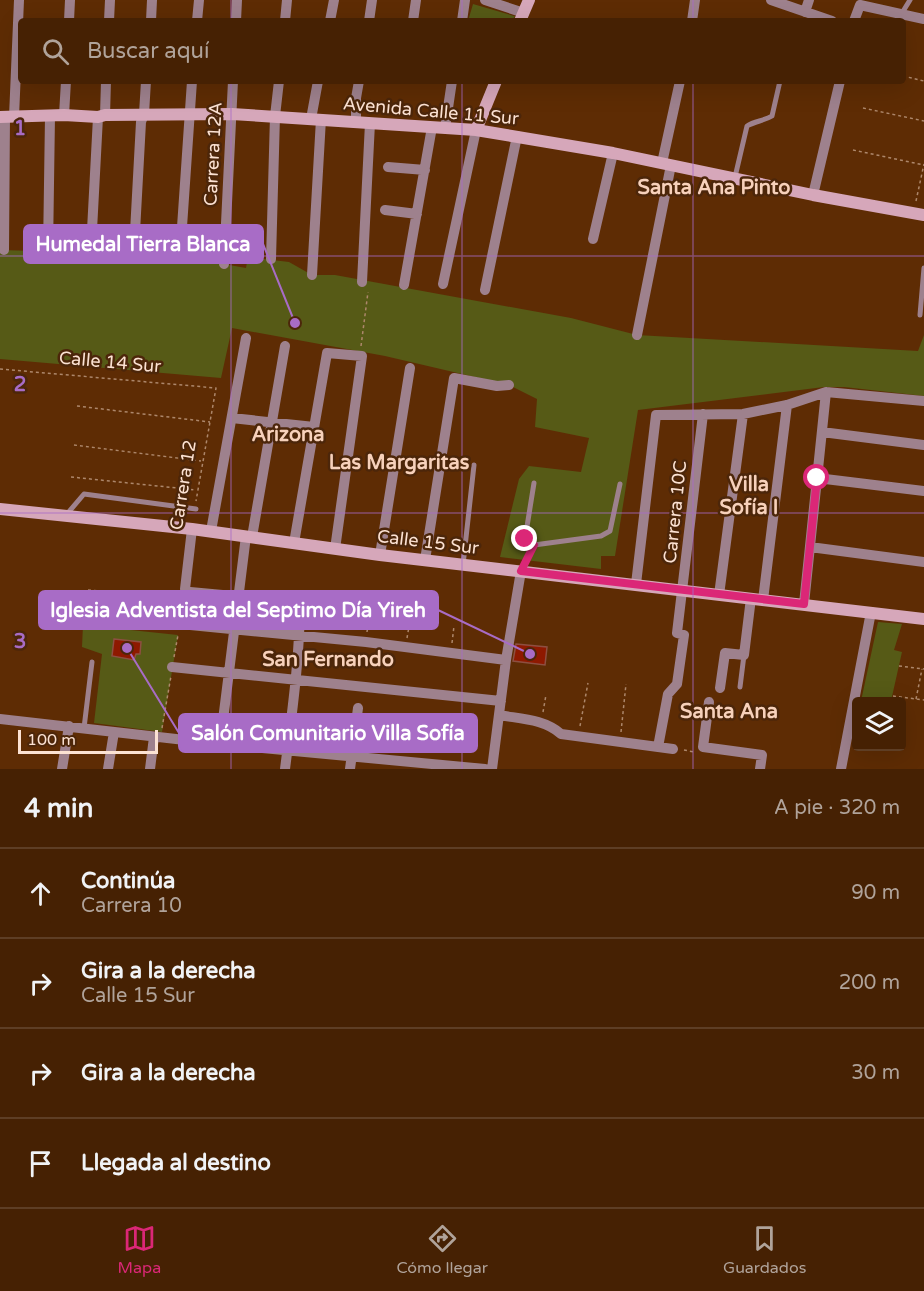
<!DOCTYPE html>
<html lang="es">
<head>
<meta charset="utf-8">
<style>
  body { margin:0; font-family:"Varela Round",sans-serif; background:#4d290d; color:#f1f3f6 }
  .controls { position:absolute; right:18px; bottom:18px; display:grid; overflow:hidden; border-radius:6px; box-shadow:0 6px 24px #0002 }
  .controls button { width:54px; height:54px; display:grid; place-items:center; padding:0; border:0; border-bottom:2px solid #5e3e25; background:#462103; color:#f1f3f6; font:30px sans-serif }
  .scale { position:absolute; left:18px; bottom:15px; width:140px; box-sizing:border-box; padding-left:6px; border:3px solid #fce2d3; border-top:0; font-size:16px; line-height:21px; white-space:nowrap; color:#fce2d3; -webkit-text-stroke:4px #4c260a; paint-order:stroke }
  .stop { position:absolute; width:18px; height:18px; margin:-14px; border:4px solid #db2777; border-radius:50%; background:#fff }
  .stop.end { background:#db2777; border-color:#fff; box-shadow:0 2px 6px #0008 }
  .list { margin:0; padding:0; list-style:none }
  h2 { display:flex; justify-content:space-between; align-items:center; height:78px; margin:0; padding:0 24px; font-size:26px }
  h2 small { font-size:20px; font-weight:400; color:#b0a39a }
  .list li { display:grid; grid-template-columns:39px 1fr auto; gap:18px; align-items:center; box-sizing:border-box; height:90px; padding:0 24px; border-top:2px solid #5e3e25 }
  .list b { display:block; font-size:22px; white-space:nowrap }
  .list p { margin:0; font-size:20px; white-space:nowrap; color:#b0a39a }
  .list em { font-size:20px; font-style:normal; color:#b0a39a }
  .icon { flex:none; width:33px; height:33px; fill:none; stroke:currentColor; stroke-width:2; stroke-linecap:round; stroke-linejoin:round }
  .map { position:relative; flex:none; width:924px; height:769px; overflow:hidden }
  .search { position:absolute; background:#462103; box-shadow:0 6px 24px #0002; left:18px; right:18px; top:18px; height:66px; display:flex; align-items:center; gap:15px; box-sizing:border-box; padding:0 21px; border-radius:6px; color:#b0a39a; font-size:22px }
  .sheet { height:438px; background:#462103 }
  nav { display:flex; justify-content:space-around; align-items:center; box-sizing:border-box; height:84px; border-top:2px solid #5e3e25; background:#462103; font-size:16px; color:#b0a39a }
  nav a { display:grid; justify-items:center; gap:3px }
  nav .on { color:#db2777 }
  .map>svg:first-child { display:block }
  .green { fill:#565a16 }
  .building { fill:#8e1900; stroke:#8d4f41; stroke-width:1.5 }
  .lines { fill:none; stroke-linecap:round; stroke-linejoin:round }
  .path { stroke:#ad876b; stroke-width:1.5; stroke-dasharray:3 3; stroke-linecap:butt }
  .lane { stroke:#9e818d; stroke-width:5 }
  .street { stroke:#9e818d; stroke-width:10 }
  .secondary { stroke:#d6a7ba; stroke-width:12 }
  .route { stroke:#db2777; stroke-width:8 }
  .grid { fill:none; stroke:#a86cc6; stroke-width:1.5; stroke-opacity:0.55 }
  .labels { text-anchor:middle; stroke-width:5; stroke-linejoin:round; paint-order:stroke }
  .street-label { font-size:18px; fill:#fce2d3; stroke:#4c260a }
  .neighbourhood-label { font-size:20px; font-weight:bold; fill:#f7d1bb; stroke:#4c260a }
  .grid-label { font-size:20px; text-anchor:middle; font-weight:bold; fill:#a86cc6; stroke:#4c260a; stroke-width:5; stroke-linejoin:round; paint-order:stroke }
  .leader { fill:none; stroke:#a86cc6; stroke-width:2 }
  .callout-dot { fill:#a86cc6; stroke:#4c260a; stroke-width:2 }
  .callout { fill:#a86cc6; stroke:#a86cc6; stroke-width:2 }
  .callout-label { font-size:20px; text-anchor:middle; font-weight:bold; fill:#fff }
</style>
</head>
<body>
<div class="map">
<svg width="924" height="769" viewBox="0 0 924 769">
  <rect width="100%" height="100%" fill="#5e2c04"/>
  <path class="green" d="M473 4 514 16H515L512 21H468Z
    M129 242 135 250 156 252 246 268 248 257 289 262 312 275H335L571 318 637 335 918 351 924 335V396L844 387H824L638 410 615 556H601V569L500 557 519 479 529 466 581 472 589 438 535 427 537 399 509 385 385 356 232 328 221 378 0 359V250L71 252 112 248 115 243Z
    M878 622 902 624 894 650 902 652 891 701H861Z
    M83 625 178 635 162 732 94 723 102 654 82 647Z"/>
  <path class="building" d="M114 639 141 642 140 654H136L134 660 112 656Z
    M516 644 547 647 545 665 513 661Z"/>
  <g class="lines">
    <path class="path" d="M903 76 924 81
      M863 108 924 121
      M853 150 924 165
      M916 201 924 164
      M361 346 368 292
      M0 369 216 388 196 501
      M77 406 210 422
      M74 445 201 461
      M71 477 196 490
      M88 590 180 598
      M181 615 183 599
      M324 627 326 610
      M367 632 370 610
      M407 638 411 615
      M452 643 454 626
      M174 657 178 635
      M899 666 924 669
      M893 696 924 700
      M916 699 922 669
      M543 712 546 695
      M580 726 588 683
      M162 728 171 676
      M621 732 626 684
      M684 750 694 752"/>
    <path class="lane" d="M902 13 910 0
      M735 177 747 126C755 121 764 121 772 116L780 81
      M920 315 924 268
      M67 514 84 494 196 509
      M534 545 525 539 534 483
      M463 565 474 465
      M522 570 534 545 601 536 610 531 620 484
      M185 589 239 594
      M740 687 744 655
      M84 728 92 662"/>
    <path class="street" d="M485 0 524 13
      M771 0 832 21
      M805 12 809 0
      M69 21 70 0
      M109 21 110 0
      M151 21 152 0
      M197 21 199 0
      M236 21 237 0
      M285 21 287 0
      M330 21 334 0
      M369 21 372 0
      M413 21 416 0
      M462 21 465 0
      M692 21 695 0
      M854 21 860 5 924 19
      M64 115 66 81
      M105 115 106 81
      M14 117 19 0
      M311 119 318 81
      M356 122V98L359 81
      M445 128 452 81
      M662 163 680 81
      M388 167 425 170
      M813 195 840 81
      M385 210 417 214
      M593 239 613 153
      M91 249 98 117
      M4 250 5 117
      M134 250 141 122 144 114 146 81
      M48 251 50 116
      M180 256 192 81
      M271 259 275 116 279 81
      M224 264 233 81
      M312 275 321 119
      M362 282 370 123
      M443 284 476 130
      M404 285 432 127
      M485 290 517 136
      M637 335 671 165
      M232 418 314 427
      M822 432 924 445
      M817 478 924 491
      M211 531 246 338
      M252 537 285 346
      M294 543 327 353 362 356 335 549
      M810 547 924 562
      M380 555 410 368
      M425 560 454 378 497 386 509 385
      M636 584 656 415 743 414 787 405 826 392 924 401
      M185 589 192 529
      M719 595 743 414
      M268 598 300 600C300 657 292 713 285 769
      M763 600 787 405
      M804 604 826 392
      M180 624 366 642 506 660
      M172 667 501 701
      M720 688 725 653 744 655 751 598
      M709 702 703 747 762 755 760 769
      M499 715C521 719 544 719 561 734L673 749
      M0 719 220 744 485 769
      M220 744 246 536
      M658 747 668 694 677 684 684 635 677 633 703 414
      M62 769 69 726
      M108 769 114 732
      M150 769 154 737
      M350 769 358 708
      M492 769 506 660 521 571
      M841 769 871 612"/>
    <path class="secondary" d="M520 21 529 0
      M0 117 64 115 98 117 105 115 232 114 476 130 613 153 813 195 924 215
      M476 130 496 81
      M0 509 192 529 380 555 924 619"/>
  </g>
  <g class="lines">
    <path class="route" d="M525 539 534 545 521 571 804 604 817 478"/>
  </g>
  <path class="grid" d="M231 0V21M462 0V21M693 0V21M231 81V769M462 81V769M693 81V769M0 256H924M0 513H924"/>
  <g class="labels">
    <g class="street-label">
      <text transform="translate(431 111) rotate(5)" y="6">Avenida Calle 11 Sur</text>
      <text transform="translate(213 154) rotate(-87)" y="6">Carrera 12A</text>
      <text transform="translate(110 362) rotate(5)" y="6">Calle 14 Sur</text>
      <text transform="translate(183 485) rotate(-81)" y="6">Carrera 12</text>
      <text transform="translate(675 512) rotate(-84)" y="6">Carrera 10C</text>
      <text transform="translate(428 542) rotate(7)" y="6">Calle 15 Sur</text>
    </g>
    <g class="neighbourhood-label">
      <text x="714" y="194">Santa Ana Pinto</text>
      <text x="288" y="441">Arizona</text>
      <text x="399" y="469">Las Margaritas</text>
      <text x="749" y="491">Villa<tspan x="749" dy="23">Sofía I</tspan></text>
      <text x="328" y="666">San Fernando</text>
      <text x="729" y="718">Santa Ana</text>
    </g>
  </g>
  <g class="grid-label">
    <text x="20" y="135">1</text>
    <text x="20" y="391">2</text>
    <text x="20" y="648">3</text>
  </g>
  <path class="leader" d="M295 323L263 244M530 654L438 610M127 648L179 733"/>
  <g class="callout-dot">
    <circle cx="295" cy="323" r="6"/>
    <circle cx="530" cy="654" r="6"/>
    <circle cx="127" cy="648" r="6"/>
  </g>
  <g class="callout">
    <rect x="24" y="225" width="239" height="38" rx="6"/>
    <rect x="39" y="591" width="399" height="38" rx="6"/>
    <rect x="179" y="714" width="298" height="38" rx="6"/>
  </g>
  <g class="callout-label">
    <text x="143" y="251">Humedal Tierra Blanca</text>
    <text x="238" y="617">Iglesia Adventista del Septimo Día Yireh</text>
    <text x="328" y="740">Salón Comunitario Villa Sofía</text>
  </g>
</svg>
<div class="controls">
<button><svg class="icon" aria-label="layers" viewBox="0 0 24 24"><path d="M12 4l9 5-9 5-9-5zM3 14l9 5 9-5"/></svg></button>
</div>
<div class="scale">100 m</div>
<div class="stop" style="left:817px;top:478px"></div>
<div class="stop end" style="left:525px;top:539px"></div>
<div class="search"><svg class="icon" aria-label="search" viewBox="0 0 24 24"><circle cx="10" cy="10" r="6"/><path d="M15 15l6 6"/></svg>Buscar aquí</div>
</div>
<section class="sheet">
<h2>4 min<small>A pie · 320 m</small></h2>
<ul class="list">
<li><svg class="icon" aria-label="ahead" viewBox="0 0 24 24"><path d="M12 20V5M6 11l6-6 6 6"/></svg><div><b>Continúa</b><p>Carrera 10</p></div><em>90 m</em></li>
<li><svg class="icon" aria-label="right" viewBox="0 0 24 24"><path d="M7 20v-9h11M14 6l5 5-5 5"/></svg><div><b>Gira a la derecha</b><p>Calle 15 Sur</p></div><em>200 m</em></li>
<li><svg class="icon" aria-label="right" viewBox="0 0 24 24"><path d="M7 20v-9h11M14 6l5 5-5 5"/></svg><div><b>Gira a la derecha</b></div><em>30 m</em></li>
<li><svg class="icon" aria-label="arrive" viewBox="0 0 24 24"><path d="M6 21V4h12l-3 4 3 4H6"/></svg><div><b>Llegada al destino</b></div></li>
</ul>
</section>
<nav>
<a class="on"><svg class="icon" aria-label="map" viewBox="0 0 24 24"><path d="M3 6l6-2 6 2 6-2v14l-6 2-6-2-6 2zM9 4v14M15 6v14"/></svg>Mapa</a>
<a><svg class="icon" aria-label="directions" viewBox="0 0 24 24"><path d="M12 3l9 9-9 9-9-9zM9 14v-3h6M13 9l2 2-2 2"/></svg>Cómo llegar</a>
<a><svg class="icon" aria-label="saved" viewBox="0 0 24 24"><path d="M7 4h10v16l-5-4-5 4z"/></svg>Guardados</a>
</nav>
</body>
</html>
